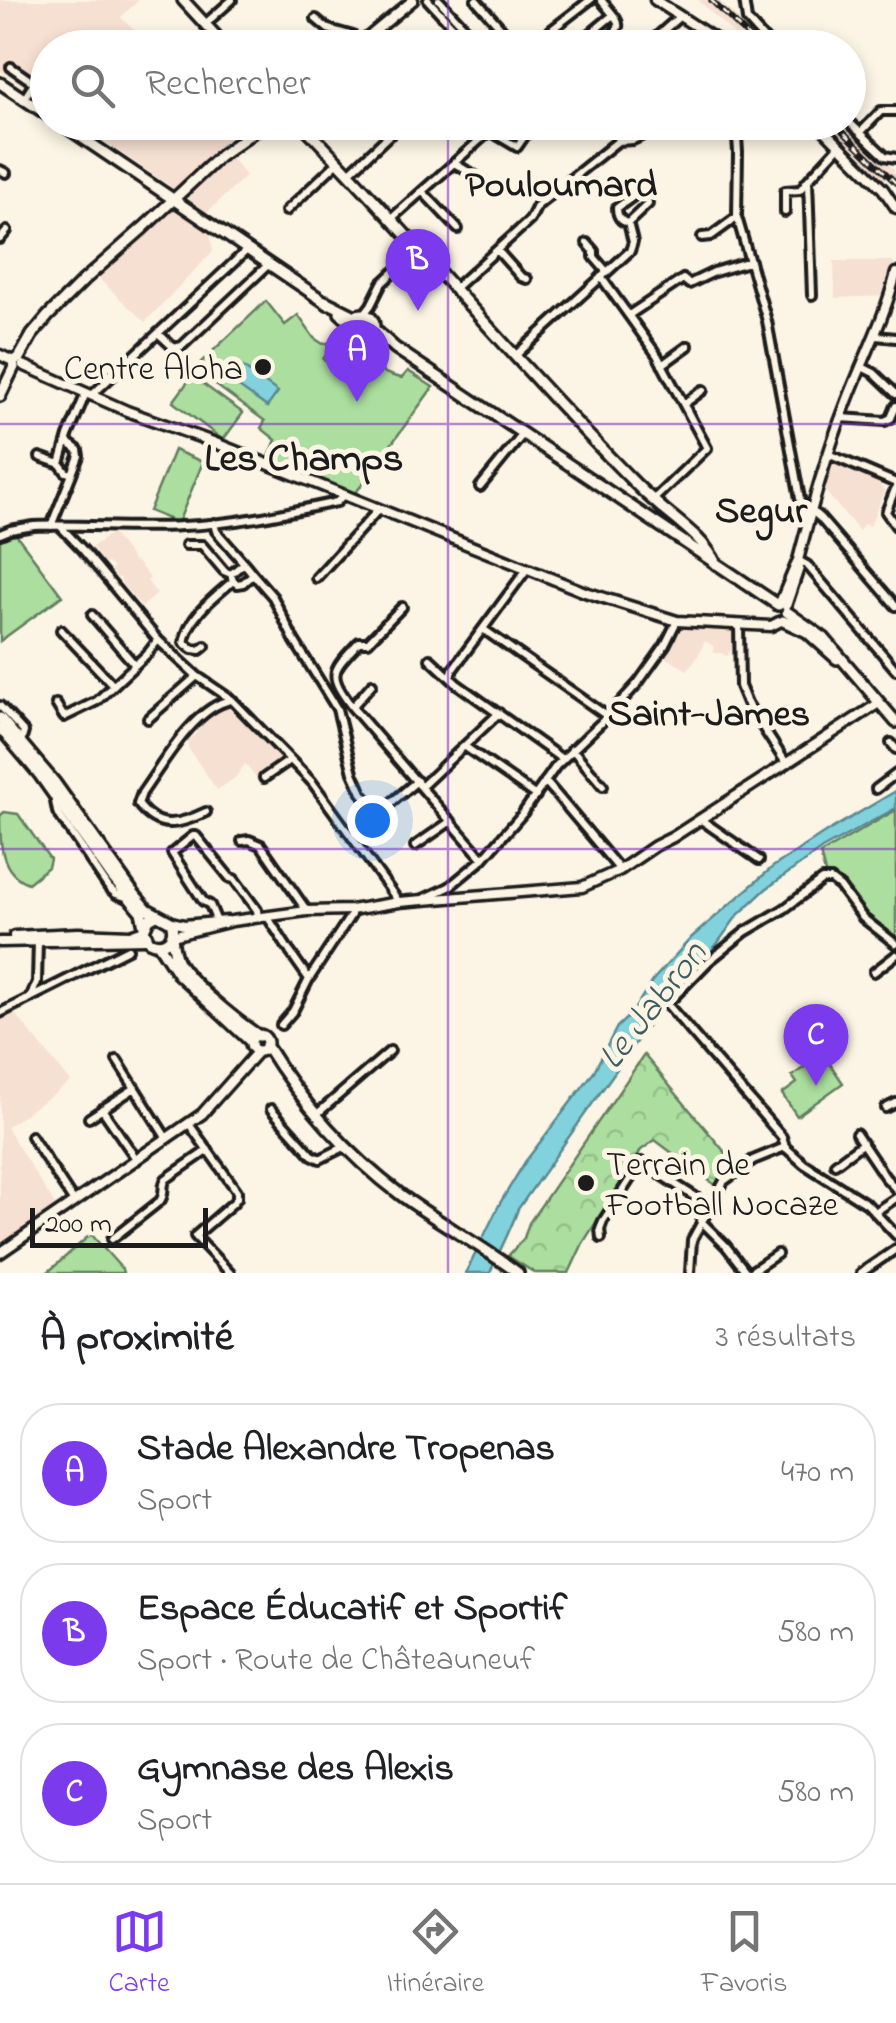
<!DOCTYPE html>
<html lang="fr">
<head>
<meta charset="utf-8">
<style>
  body { margin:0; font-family:"Indie Flower",sans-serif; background:#f2f2f2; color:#202124 }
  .scale { position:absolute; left:30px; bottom:25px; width:178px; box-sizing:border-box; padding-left:10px; border:5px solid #1c1c1c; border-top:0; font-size:28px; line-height:35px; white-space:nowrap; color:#1c1c1c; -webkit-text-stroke:8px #fcf5e5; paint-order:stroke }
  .you { position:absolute; left:372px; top:820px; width:35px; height:35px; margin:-25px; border:8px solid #fff; border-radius:50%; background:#1a73e8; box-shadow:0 0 0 15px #1a73e833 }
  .badge { display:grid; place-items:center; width:65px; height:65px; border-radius:50%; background:#7c3aed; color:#fff; font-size:32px; font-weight:700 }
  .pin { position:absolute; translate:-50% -82px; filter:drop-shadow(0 2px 5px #0008) }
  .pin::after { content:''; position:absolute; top:52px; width:35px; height:30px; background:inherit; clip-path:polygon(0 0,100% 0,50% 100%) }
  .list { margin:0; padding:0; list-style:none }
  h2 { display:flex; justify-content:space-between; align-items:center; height:130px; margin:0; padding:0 40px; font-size:42px }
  h2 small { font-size:32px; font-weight:400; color:#757577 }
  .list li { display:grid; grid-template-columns:65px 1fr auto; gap:30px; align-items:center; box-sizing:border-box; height:140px; margin:0 20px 20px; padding:0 20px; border:2px solid #e0e0e0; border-radius:40px }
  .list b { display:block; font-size:38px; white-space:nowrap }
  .list p { margin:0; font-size:32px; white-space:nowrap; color:#757577 }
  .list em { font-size:32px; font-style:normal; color:#757577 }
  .icon { flex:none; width:55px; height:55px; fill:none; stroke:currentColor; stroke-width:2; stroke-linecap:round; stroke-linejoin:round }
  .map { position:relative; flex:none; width:896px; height:1273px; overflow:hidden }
  .search { position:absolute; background:#fff; box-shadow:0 5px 15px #0003; left:30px; right:30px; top:30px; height:110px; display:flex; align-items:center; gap:25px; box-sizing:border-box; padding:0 35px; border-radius:55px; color:#757577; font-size:38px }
  .sheet { height:610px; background:#fff }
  nav { display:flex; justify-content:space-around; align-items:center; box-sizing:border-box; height:140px; border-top:2px solid #e0e0e0; background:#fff; font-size:28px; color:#757577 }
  nav a { display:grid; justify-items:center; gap:5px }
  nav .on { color:#7c3aed }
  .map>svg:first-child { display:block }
  .built { fill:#f6e0d2 }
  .green { fill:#abde9f; stroke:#647d5e; stroke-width:2.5 }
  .park { fill:url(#park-crowns); stroke:#647d5e; stroke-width:2.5 }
  .water { fill:#82d2dd; stroke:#598990; stroke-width:2.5 }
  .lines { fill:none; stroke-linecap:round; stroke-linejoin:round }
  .tertiary-tunnel { stroke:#dad4c7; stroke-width:8; stroke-dasharray:8 4; stroke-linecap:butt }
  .minor-casing { stroke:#1c1c1c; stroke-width:14 }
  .tertiary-casing { stroke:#1c1c1c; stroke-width:15 }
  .secondary-casing { stroke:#1c1c1c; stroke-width:16 }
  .minor { stroke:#fcf5e5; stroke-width:6 }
  .tertiary { stroke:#fcf5e5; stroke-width:8 }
  .secondary { stroke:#fcf5e5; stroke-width:9 }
  .rail-casing { stroke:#1c1c1c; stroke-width:6 }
  .rail { stroke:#fcf5e5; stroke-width:2.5; stroke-dasharray:8; stroke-linecap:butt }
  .grid { fill:none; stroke:#7b2cbf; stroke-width:2.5; stroke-opacity:0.55 }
  .poi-dot { fill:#1c1c1c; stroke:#fcf5e5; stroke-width:4 }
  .labels { text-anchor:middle; stroke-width:10; stroke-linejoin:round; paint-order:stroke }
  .poi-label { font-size:35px; fill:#1c1c1c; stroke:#fcf5e5; text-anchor:end }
  .neighbourhood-label { font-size:38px; font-weight:bold; fill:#1c1c1c; stroke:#fcf5e5 }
  .water-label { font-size:38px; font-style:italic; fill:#405c60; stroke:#fcf5e5 }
  .quarter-label { font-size:40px; font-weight:bold; fill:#1c1c1c; stroke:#fcf5e5 }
</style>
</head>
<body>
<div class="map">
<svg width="896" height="1273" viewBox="0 0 896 1273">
  <defs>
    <pattern id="park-crowns" width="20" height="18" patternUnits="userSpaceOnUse" patternTransform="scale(2.5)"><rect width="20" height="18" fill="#abde9f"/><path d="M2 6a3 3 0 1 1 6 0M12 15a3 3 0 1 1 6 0" fill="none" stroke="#93be88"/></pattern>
  </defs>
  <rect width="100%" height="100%" fill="#fcf5e5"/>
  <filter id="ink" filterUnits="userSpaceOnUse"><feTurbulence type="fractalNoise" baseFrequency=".01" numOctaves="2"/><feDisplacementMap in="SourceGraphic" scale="20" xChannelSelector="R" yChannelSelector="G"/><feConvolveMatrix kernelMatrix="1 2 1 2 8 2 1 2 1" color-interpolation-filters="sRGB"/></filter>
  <g filter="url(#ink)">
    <path class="built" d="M0 0H139L121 17 150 47 48 48 47 102 0 70Z
      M698 0H718L767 47H747Z
      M77 123H223L238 138 229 155 246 176 196 223 210 234 213 251 145 322 96 276 164 216 170 186Z
      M824 123H844L895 170 884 180Z
      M834 261H893L894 264 885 296 835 298Z
      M834 463 881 483 880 487 885 490 870 526 864 524 859 531 824 490Z
      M112 533 134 562 136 561 150 578 147 581 157 594 142 607 122 584 120 577 117 578 111 571 113 568 108 563 105 565 92 547Z
      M703 626 710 629 711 627 732 628 736 631 735 644 727 656 721 653H714L713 646 705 641 698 656 687 670 664 656 681 631 688 627Z
      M222 706H227L281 759V762L257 779 245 764 235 778 217 790 188 748V741L200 729 201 723Z
      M13 1011 71 1082 6 1127 58 1210 0 1248V1018Z"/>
    <path class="green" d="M266 301 285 325 298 315 314 338 323 344 336 341 323 359 325 361 342 339 357 349 363 350C370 367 384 375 402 378L408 371 433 387 355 494 268 459 276 440 261 428 265 421 209 380 215 372 201 362Z
      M192 376 243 413 223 440 173 402Z
      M174 450 203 462 178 523 149 511Z
      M15 533 62 596 0 641V540Z
      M896 810V941L865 916 841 883 826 877 820 854Z
      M4 812 18 814 50 859 48 867 28 883C0 873 0 843 0 816Z
      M823 1054 843 1083 797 1116 782 1094 797 1083 792 1076Z
      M91 1234 122 1269 123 1273H47Z"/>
    <path class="park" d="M644 1055 734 1163 715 1185 655 1140 641 1150 583 1243 569 1273H535L508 1256 524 1238 529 1223Z"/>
    <path class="water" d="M243 367 278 392 267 407 232 382Z
      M896 791V808L822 849 766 889 737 916 717 944 662 1005 518 1209C510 1232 499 1251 490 1273H466L500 1203 525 1162 593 1073 617 1027 632 1013 652 981 692 937 774 866 828 831Z"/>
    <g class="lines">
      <path class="tertiary-tunnel" d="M891 180 896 175"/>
      <g class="minor-casing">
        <path id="minor" d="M439 0 484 48
          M476 0 508 36 529 48
          M601 0C623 27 626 24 598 47L589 40 590 34 613 15
          M744 0 747 20 772 48
          M316 19 328 29 353 36 360 43
          M205 24 232 0
          M428 48 452 26 428 0
          M463 48 468 43
          M535 48 547 36
          M557 48 547 36 550 31 590 0
          M644 48 680 16
          M11 67 34 83 24 99
          M34 83 48 67
          M848 121 885 156 896 158
          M379 122 391 134
          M556 122 564 129 574 122
          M736 122 738 152 737 217 767 321 801 504 808 518
          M490 131 517 147 526 134 513 122
          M861 132 881 111H896
          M454 163 482 180
          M0 170 6 173
          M349 173 403 122
          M422 191 458 229
          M286 211 338 162
          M785 212V191L800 190 807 181
          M392 218 500 122
          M702 237 711 236 737 217
          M0 239 7 231
          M587 243 594 251V257L607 272
          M497 250 521 277 527 279
          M601 277 657 355 707 448 653 500
          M455 288 530 220 537 206 618 141 633 140 671 122
          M812 295 808 180 840 145
          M364 314 371 305 382 283 419 249
          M629 315 683 279 689 284 714 272 751 261
          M158 333 174 348 182 346 269 264
          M876 336 896 338
          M516 355 630 251 633 242 628 223 648 204 647 194 639 192 617 208C617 216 621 222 628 223
          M662 365 688 346
          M862 367 874 373 896 394
          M91 396 247 250
          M684 404 703 390
          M841 418 885 421 891 418 896 406
          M828 454 896 483
          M40 457 60 464 66 472 72 474 79 456 78 450 67 442
          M60 464 68 436 86 393
          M480 487 523 434
          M896 487 886 512 896 526
          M811 510 820 518 896 606
          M51 526 72 474
          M60 526 83 550 158 640 197 676 232 700 312 782 399 902
          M0 534 10 530 34 526C83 524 133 529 182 526 235 524 285 513 337 502L343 495
          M186 545H202L224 571 231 574 244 563 216 531 214 523
          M798 560 807 565 896 670
          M253 574 273 597 294 640 337 709 353 773 362 793 382 818
          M316 578 379 509
          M233 581 237 584 243 583 253 574 244 563
          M402 607 368 642H359C331 672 327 673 352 707L483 859
          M92 615 135 665
          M739 624 740 686 747 703 786 763
          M483 629 607 716
          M61 630 113 685
          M205 646 200 650 192 649 184 643C188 617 213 598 233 581L231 574
          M430 659 457 684 562 759
          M451 676 453 669 527 569
          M56 704 64 717 97 701 148 653 158 640
          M0 706 24 732 21 742
          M352 707 372 684
          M148 719 197 676
          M891 743 896 749
          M464 746 536 796
          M572 749 603 786
          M264 778 290 760
          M545 781 620 870
          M422 786 499 713
          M876 789 896 774
          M54 796 57 812 109 888 116 894 129 898
          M385 808 417 781
          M206 812C179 825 158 831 138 804L142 793C163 764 194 707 231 700
          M700 819 759 860
          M242 841 249 840 261 845 307 911
          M415 846 451 821
          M421 900 449 887 483 859 523 813 556 766 610 714 638 683 665 645 677 621
          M267 916 288 949
          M217 922 210 905 203 901 172 853 193 836H196L230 878 234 879 257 910 258 917
          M290 952 309 979
          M874 972 896 955
          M31 996 37 982 38 940
          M0 1013 128 949
          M281 1025 293 1011 309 979 351 915V910
          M117 1060 167 1139
          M886 1108 896 1103
          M102 1109 137 1160
          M271 1109 312 1155 320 1159 346 1146
          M317 1114 390 1051
          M89 1118 135 1088
          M189 1124 237 1191V1198L233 1203 195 1236 230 1273
          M856 1134 885 1177 896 1189
          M31 1136 74 1202
          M785 1147 782 1137 667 1004 709 961 745 932 784 909 822 880H831L840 887 863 918 896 944
          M835 1164 863 1143
          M875 1212 896 1198
          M701 1221 726 1246 747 1273
          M601 1238 600 1229 603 1221 641 1162 709 1206
          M112 1239 160 1201C166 1194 161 1186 166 1179L208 1150
          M690 1273 692 1240 724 1181 753 1160 785 1147 804 1164 867 1204 896 1235
          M749 1273 777 1254
          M861 1273 896 1249"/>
      </g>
      <g class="tertiary-casing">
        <path id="tertiary" d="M655 0 729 48
          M355 48 413 0
          M816 122 883 189 896 208
          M0 355 13 361
          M23 365 127 411 213 442 585 592 677 621 771 626 779 622
          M779 605 798 560
          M786 606 799 568 798 560C812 507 826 455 846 404 863 359 884 320 896 273
          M171 922 184 925 227 921
          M14 936 78 933 130 935 144 930
          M172 936 232 921 307 911 351 910 399 902 582 887 620 870 655 846 673 837 879 703
          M0 942 146 939
          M0 1253 202 1114 258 1051"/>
      </g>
      <g class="secondary-casing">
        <path id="secondary" d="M183 0 227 48
          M0 83 48 115
          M59 122 328 304
          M300 122C410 234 510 356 620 468 631 479 641 490 653 500 673 519 705 538 716 564
          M325 301 355 316C366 311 375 317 374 329L395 348 778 605
          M340 313 351 323C350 335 359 341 369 336L384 343
          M0 396 14 367 13 361 19 358 32 335 48 316 84 280 143 228 220 156 267 122
          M787 612 824 638 896 722
          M783 621 807 632 837 659
          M0 718 55 783 132 891 147 909 171 922C177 938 164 949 149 941L144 930 149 919 156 915
          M0 728 39 774 112 877 141 912 144 926
          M172 937C173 945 174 953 177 960 189 983 237 1021 259 1036
          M159 945 178 974 251 1042
          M251 1043a8 8 0 1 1 16 0a8 8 0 1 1-16 0Z
          M266 1045C301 1102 348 1155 401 1195 439 1223 481 1245 518 1273"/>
      </g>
      <use href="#minor" class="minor"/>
      <use href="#tertiary" class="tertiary"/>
      <use href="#secondary" class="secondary"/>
      <g class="rail-casing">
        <path id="rail" d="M711 0 760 48
          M833 122 896 183"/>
      </g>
      <use href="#rail" class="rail"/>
    </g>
  </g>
  <path class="grid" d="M448 0V48M448 122V1273M0 424H896M0 849H896"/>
  <g class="poi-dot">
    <circle cx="263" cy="367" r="10"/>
    <circle cx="586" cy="1183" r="10"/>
  </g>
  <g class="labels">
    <g class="poi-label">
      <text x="243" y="379">Centre Aloha</text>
      <text x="606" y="1175" text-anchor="start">Terrain de<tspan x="606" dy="40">Football Nocaze</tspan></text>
    </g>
    <g class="neighbourhood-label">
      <text x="561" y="196">Pouloumard</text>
      <text x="761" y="522">Segur</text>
      <text x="709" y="725">Saint-James</text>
    </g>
    <g class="water-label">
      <text transform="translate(651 1004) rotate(-52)" y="13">Le Jabron</text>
    </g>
    <g class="quarter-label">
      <text x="304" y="470">Les Champs</text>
    </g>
  </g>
</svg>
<div class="scale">200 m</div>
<div class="you"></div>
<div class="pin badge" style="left:357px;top:402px">A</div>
<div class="pin badge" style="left:418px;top:311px">B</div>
<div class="pin badge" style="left:816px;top:1086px">C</div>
<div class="search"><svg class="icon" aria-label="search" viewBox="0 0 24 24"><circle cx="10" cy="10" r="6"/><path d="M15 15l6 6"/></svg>Rechercher</div>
</div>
<section class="sheet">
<h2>À proximité<small>3 résultats</small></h2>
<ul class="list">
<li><span class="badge">A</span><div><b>Stade Alexandre Tropenas</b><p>Sport</p></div><em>470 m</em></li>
<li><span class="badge">B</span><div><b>Espace Éducatif et Sportif</b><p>Sport · Route de Châteauneuf</p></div><em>580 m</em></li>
<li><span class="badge">C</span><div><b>Gymnase des Alexis</b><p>Sport</p></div><em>580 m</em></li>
</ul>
</section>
<nav>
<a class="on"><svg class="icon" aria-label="map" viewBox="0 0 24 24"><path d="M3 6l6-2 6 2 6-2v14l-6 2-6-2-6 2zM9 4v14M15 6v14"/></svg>Carte</a>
<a><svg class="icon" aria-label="directions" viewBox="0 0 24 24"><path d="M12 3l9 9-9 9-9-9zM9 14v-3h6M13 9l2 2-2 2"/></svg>Itinéraire</a>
<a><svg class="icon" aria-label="saved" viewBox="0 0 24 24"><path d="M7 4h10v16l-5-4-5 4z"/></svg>Favoris</a>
</nav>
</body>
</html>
